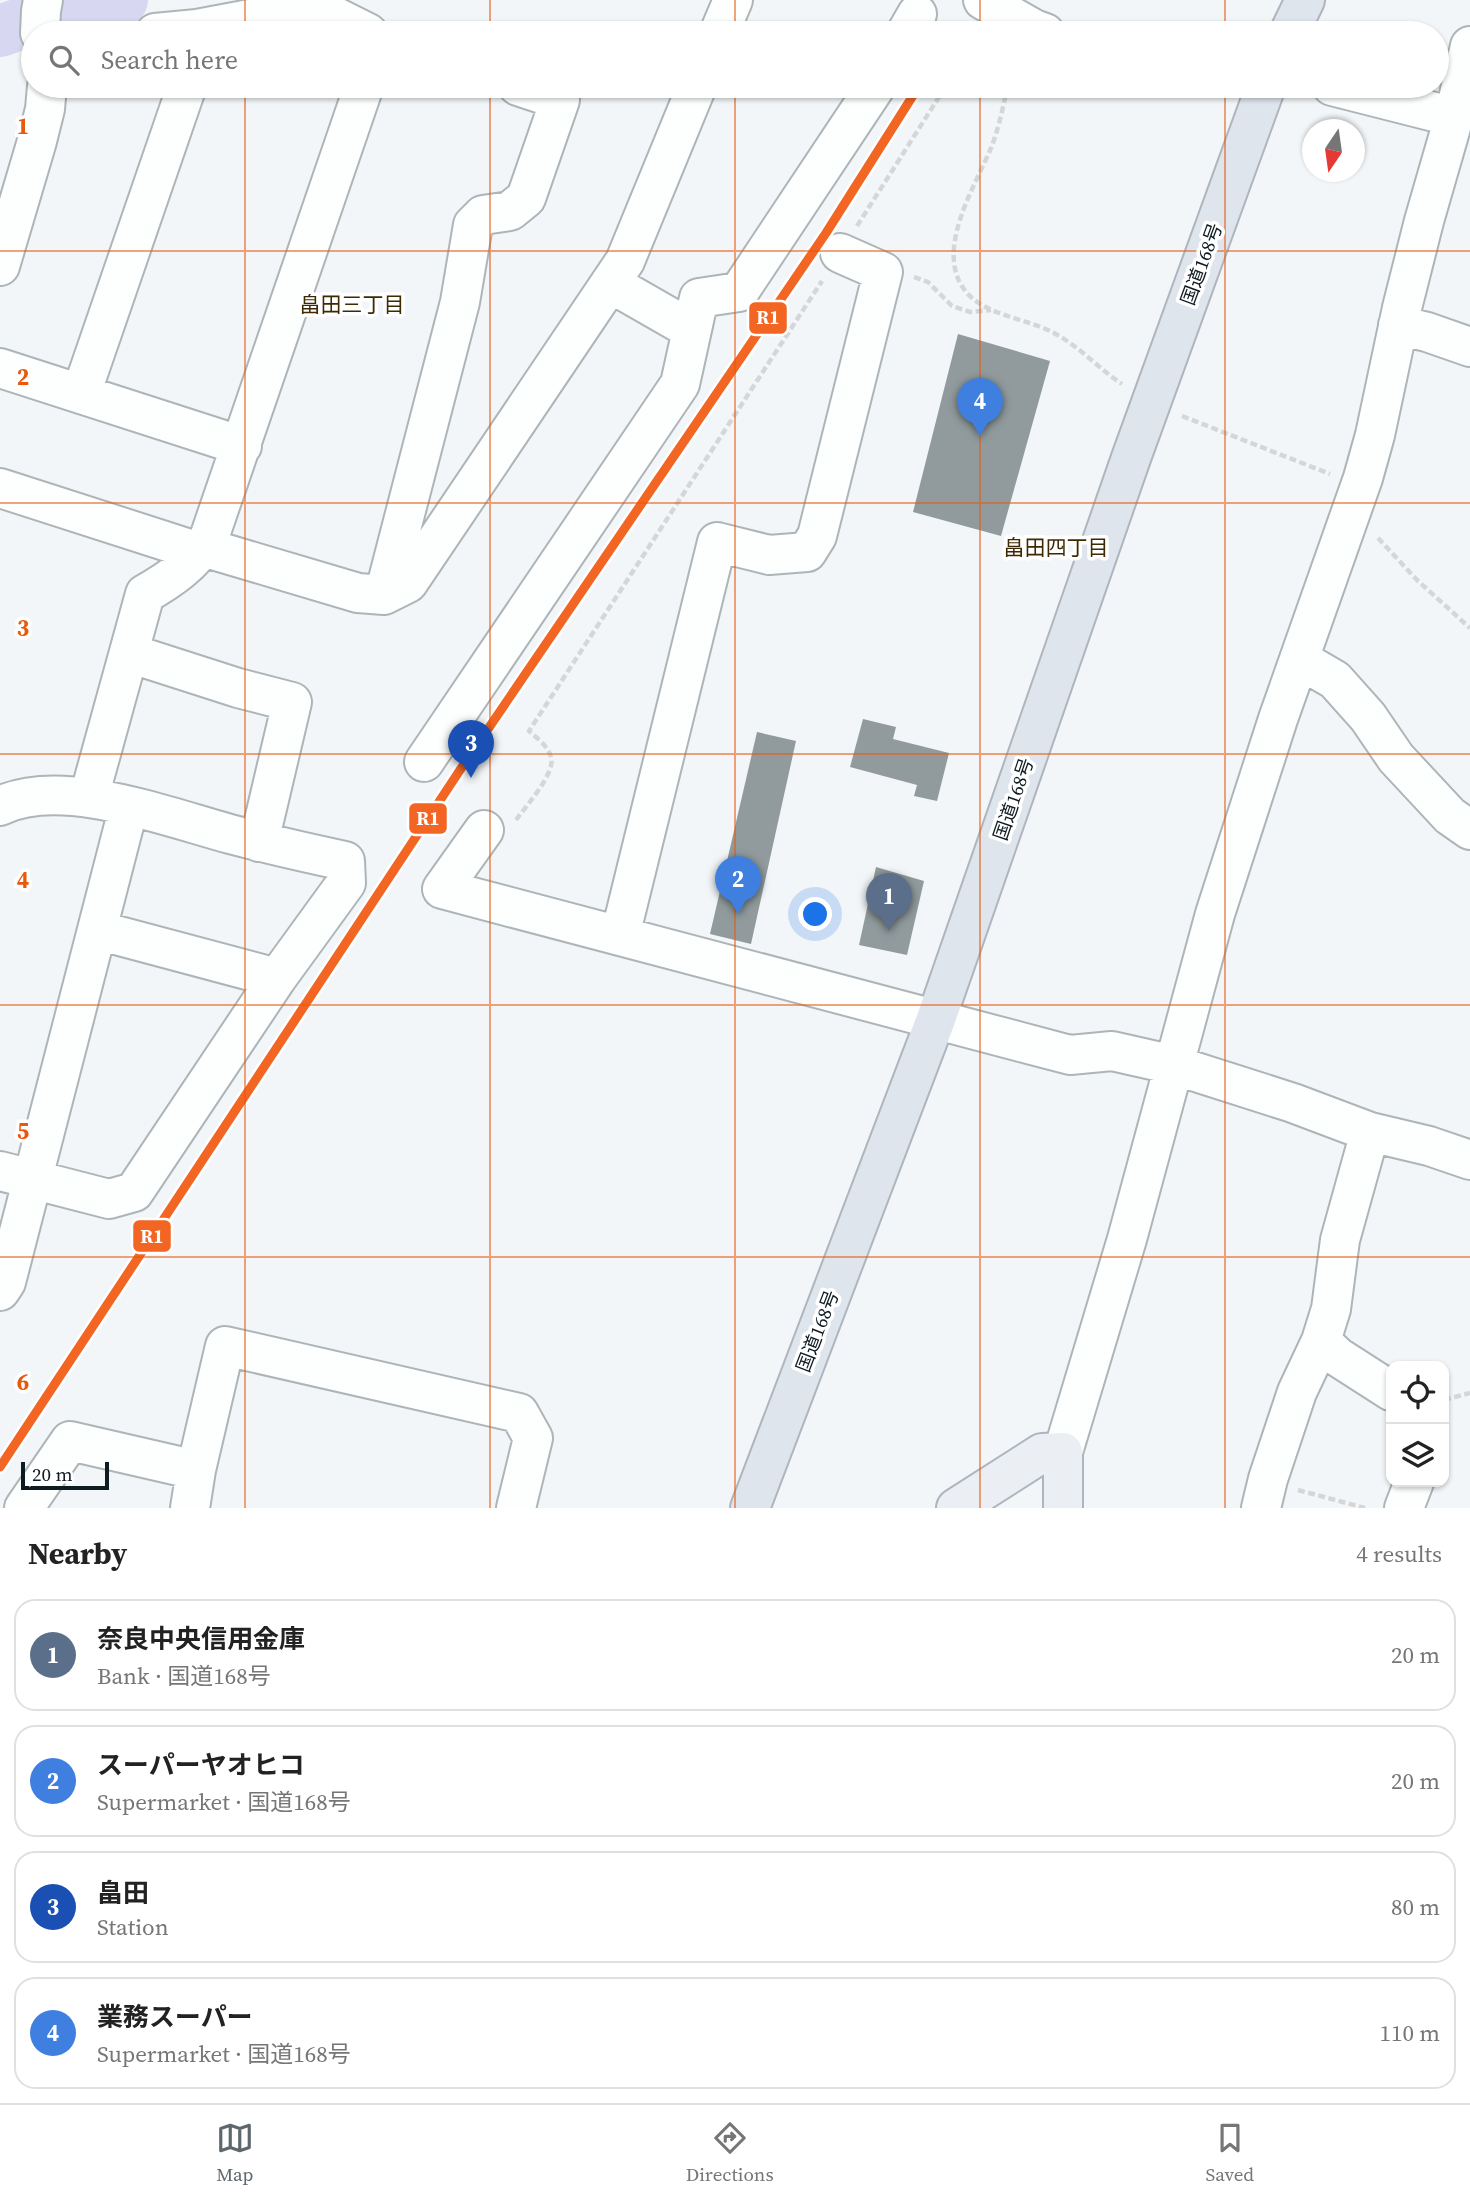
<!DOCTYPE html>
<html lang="en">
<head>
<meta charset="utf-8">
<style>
  body { margin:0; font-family:"Source Serif 4","Noto Sans JP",serif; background:#f2f2f2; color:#222 }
  .controls { position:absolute; right:21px; bottom:21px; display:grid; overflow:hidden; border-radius:14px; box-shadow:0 2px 5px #0004 }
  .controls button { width:63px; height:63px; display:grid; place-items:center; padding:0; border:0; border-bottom:2px solid #e0e0e0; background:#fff; color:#222; font:35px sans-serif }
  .compass { position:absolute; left:1302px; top:119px; width:63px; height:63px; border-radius:50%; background:#fff; box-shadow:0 2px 5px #0004; rotate:193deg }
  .scale { position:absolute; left:21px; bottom:18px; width:88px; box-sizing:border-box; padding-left:7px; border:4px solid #0e1b21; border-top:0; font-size:19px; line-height:24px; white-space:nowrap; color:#0e1b21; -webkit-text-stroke:5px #fff; paint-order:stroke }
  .you { position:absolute; left:816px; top:915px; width:24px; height:24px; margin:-18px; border:5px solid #fff; border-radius:50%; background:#1a73e8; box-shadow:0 0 0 10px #1a73e833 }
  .badge { display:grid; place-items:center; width:46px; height:46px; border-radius:50%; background:#5e686c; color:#fff; font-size:23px; font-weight:700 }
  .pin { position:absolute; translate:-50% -58px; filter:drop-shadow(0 2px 4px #0008) }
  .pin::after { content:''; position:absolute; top:37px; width:24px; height:21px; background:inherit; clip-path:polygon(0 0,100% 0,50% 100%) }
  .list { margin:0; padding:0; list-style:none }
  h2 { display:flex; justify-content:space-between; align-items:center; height:91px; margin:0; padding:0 28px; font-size:30px }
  h2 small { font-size:23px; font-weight:400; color:#767676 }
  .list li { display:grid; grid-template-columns:46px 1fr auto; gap:21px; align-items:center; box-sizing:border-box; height:112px; margin:0 14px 14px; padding:0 14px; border:2px solid #e0e0e0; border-radius:21px }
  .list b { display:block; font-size:26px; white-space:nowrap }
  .list p { margin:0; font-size:23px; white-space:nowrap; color:#767676 }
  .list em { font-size:23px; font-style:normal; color:#767676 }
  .icon { flex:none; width:38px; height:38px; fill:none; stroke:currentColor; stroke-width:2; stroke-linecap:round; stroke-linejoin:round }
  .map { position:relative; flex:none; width:1470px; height:1508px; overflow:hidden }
  .search { position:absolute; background:#fff; box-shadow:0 2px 5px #0004; left:21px; right:21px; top:21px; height:77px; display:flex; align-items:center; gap:18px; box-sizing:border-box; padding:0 24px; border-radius:38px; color:#767676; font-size:26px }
  .sheet { height:595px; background:#fff }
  nav { display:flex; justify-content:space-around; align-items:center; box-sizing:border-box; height:98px; border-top:2px solid #e0e0e0; background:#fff; font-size:19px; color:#767676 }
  nav a { display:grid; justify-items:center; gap:4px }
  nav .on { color:#5e686c }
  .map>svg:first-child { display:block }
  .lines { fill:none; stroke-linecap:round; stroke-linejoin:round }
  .river { stroke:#d8d7f1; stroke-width:52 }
  .building { fill:#919b9d }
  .minor-casing { stroke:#adb5b8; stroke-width:42 }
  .major-casing { stroke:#aeb5be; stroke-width:42 }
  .highway-casing { stroke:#aeb5be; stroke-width:42 }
  .path { stroke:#d5d6d7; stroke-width:4.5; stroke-dasharray:7 3.5; stroke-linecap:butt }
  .minor { stroke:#fdfefe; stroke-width:38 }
  .major { stroke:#ebeff4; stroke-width:38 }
  .highway { stroke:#dfe5ed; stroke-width:38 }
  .rail-1-casing { stroke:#fff; stroke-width:14 }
  .rail-1 { stroke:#f26522; stroke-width:9 }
  .grid { fill:none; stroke:#e8590c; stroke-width:2; stroke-opacity:0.55 }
  .labels { text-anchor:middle; stroke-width:7; stroke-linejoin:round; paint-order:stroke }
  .street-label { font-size:19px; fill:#0e1b21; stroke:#fff }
  .neighbourhood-label { font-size:21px; fill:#3d2a02; stroke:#fff }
  .grid-label { font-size:23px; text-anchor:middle; font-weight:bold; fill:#e8590c; stroke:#fff; stroke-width:7; stroke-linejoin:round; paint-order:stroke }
  .line-badge { stroke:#fff; stroke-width:2.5 }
  .badge-label { font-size:19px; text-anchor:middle; font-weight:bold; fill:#fff }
</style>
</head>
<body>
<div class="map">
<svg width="1470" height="1508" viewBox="0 0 1470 1508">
  <rect width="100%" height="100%" fill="#f3f6f8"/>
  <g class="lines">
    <path class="river" d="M0 31 71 6 122 0"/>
  </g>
  <path class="building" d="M958 334 1050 361 1001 536 913 512Z
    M863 719 896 727 893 739 949 753 937 801 914 796 917 785 850 767Z
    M757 732 796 741 751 944 710 934Z
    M876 867 924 881 907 955 859 945Z"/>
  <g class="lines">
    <g class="minor-casing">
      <path id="minor" d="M983 0 1034 29 1045 33
        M40 33 41 11 43 0
        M155 33 197 29 297 10 324 11 368 33
        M719 33 733 0
        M906 33 917 14
        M1332 86 1454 117
        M0 266 37 141 45 109 47 86
        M610 283 692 330
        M1398 325 1427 332 1470 347
        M0 368 242 446
        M81 394 187 86
        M0 488 199 552
        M203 547 358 593 384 595 408 583 625 261 697 86
        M384 595 460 302 473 225 483 215 510 211 526 198 560 100 518 86
        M129 653 238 688 292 702 259 842
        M1299 659 1335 680 1368 717 1396 758 1450 816 1470 830
        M424 762 680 384 699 298 739 292 876 86
        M89 797 145 594C171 579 193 564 209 538L364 86
        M0 806C61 776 167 817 230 834 268 844 307 853 345 861L346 883 277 978 134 1192 109 1199 0 1171
        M484 830 442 889 1070 1055 1112 1051 1174 1065 1293 1103 1370 1132 1429 1146 1470 1160
        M97 930 277 978
        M620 936 717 542 769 555 807 552 817 536 883 272 840 253
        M0 1291 6 1282 129 806
        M1321 1341 1338 1357 1391 1391
        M1063 1452 1127 1239 1215 914 1278 719 1363 478 1375 435 1402 308 1424 221 1454 117 1470 46
        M24 1508 70 1441 196 1470
        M190 1508 196 1470 225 1346 519 1413 533 1438 516 1508
        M1261 1508 1268 1479 1297 1392 1321 1341 1331 1309 1340 1240 1370 1132
        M1404 1508 1414 1482"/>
    </g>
    <g class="major-casing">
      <path id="major" d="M956 1508 1042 1453 1063 1452V1508"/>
    </g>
    <g class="highway-casing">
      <path id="highway" d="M1289 33 1305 0
        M750 1508 936 1019 1131 458 1266 86"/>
    </g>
    <path class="path" d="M1008 86C1003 106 999 128 991 148 975 187 932 253 967 293 987 316 1029 319 1054 333 1080 347 1098 368 1122 384
      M857 226 946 86
      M914 277 928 282 952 306 970 312 991 310
      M1182 416 1330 474
      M1378 538 1417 580 1470 628
      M516 820C526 806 556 773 551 757 548 746 537 738 529 731L822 281
      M1444 1400 1470 1393
      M1298 1490 1365 1508"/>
    <use href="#minor" class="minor"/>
    <use href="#major" class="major"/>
    <use href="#highway" class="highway"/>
    <g class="rail-1-casing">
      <path id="rail-1" d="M0 1467 460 770 826 233 919 86"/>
    </g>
    <use href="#rail-1" class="rail-1"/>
  </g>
  <path class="grid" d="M245 0V33M490 0V33M735 0V33M980 0V33M1225 0V33M245 86V1508M490 86V1508M735 86V1508M980 86V1508M1225 86V1508M0 251H1470M0 503H1470M0 754H1470M0 1005H1470M0 1257H1470"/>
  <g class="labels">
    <g class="street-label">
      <text transform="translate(1201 264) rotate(-70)" y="7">国道168号</text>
      <text transform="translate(1013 799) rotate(-71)" y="7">国道168号</text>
      <text transform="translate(817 1331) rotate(-69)" y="7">国道168号</text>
    </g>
    <g class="neighbourhood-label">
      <text x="352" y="312">畠田三丁目</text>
      <text x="1056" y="555">畠田四丁目</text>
    </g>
  </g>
  <g class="grid-label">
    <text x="23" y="134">1</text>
    <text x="23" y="385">2</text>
    <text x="23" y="636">3</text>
    <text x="23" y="888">4</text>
    <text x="23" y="1139">5</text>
    <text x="23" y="1390">6</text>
  </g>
  <g class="line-badge">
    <rect x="748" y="301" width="40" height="34" rx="7" fill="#f26522"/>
    <rect x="408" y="802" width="40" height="33" rx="7" fill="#f26522"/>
    <rect x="132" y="1219" width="40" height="34" rx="7" fill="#f26522"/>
  </g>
  <g class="badge-label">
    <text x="768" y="324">R1</text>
    <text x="428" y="825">R1</text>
    <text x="152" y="1243">R1</text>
  </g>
</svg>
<div class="controls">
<button><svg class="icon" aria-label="locate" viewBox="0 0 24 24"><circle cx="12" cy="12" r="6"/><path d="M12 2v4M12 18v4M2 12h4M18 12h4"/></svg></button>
<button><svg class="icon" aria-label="layers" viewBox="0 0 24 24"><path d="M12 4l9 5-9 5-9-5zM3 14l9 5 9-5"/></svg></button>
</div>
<svg class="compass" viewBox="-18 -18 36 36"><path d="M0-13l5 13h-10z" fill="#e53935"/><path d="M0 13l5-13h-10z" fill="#767676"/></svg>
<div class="scale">20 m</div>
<div class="you"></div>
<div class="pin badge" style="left:889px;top:931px;background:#5c6f8a">1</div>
<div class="pin badge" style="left:738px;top:914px;background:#3f7fe0">2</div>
<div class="pin badge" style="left:471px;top:778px;background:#1a4fb4">3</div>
<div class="pin badge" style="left:980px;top:436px;background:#3f7fe0">4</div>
<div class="search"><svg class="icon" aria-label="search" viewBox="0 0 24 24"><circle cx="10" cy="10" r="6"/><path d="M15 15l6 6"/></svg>Search here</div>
</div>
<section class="sheet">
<h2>Nearby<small>4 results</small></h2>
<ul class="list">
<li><span class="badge" style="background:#5c6f8a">1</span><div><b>奈良中央信用金庫</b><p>Bank · 国道168号</p></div><em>20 m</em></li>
<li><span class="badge" style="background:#3f7fe0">2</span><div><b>スーパーヤオヒコ</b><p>Supermarket · 国道168号</p></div><em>20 m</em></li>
<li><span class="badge" style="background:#1a4fb4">3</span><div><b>畠田</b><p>Station</p></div><em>80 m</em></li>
<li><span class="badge" style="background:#3f7fe0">4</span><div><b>業務スーパー</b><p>Supermarket · 国道168号</p></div><em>110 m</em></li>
</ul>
</section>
<nav>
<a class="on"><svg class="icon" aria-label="map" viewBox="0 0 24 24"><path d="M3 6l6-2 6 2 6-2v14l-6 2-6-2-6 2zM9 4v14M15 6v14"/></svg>Map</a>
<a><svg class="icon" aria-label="directions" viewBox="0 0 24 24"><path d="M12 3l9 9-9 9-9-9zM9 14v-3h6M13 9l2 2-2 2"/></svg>Directions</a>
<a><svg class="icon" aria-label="saved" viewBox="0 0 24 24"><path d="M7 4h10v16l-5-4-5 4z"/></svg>Saved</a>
</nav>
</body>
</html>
